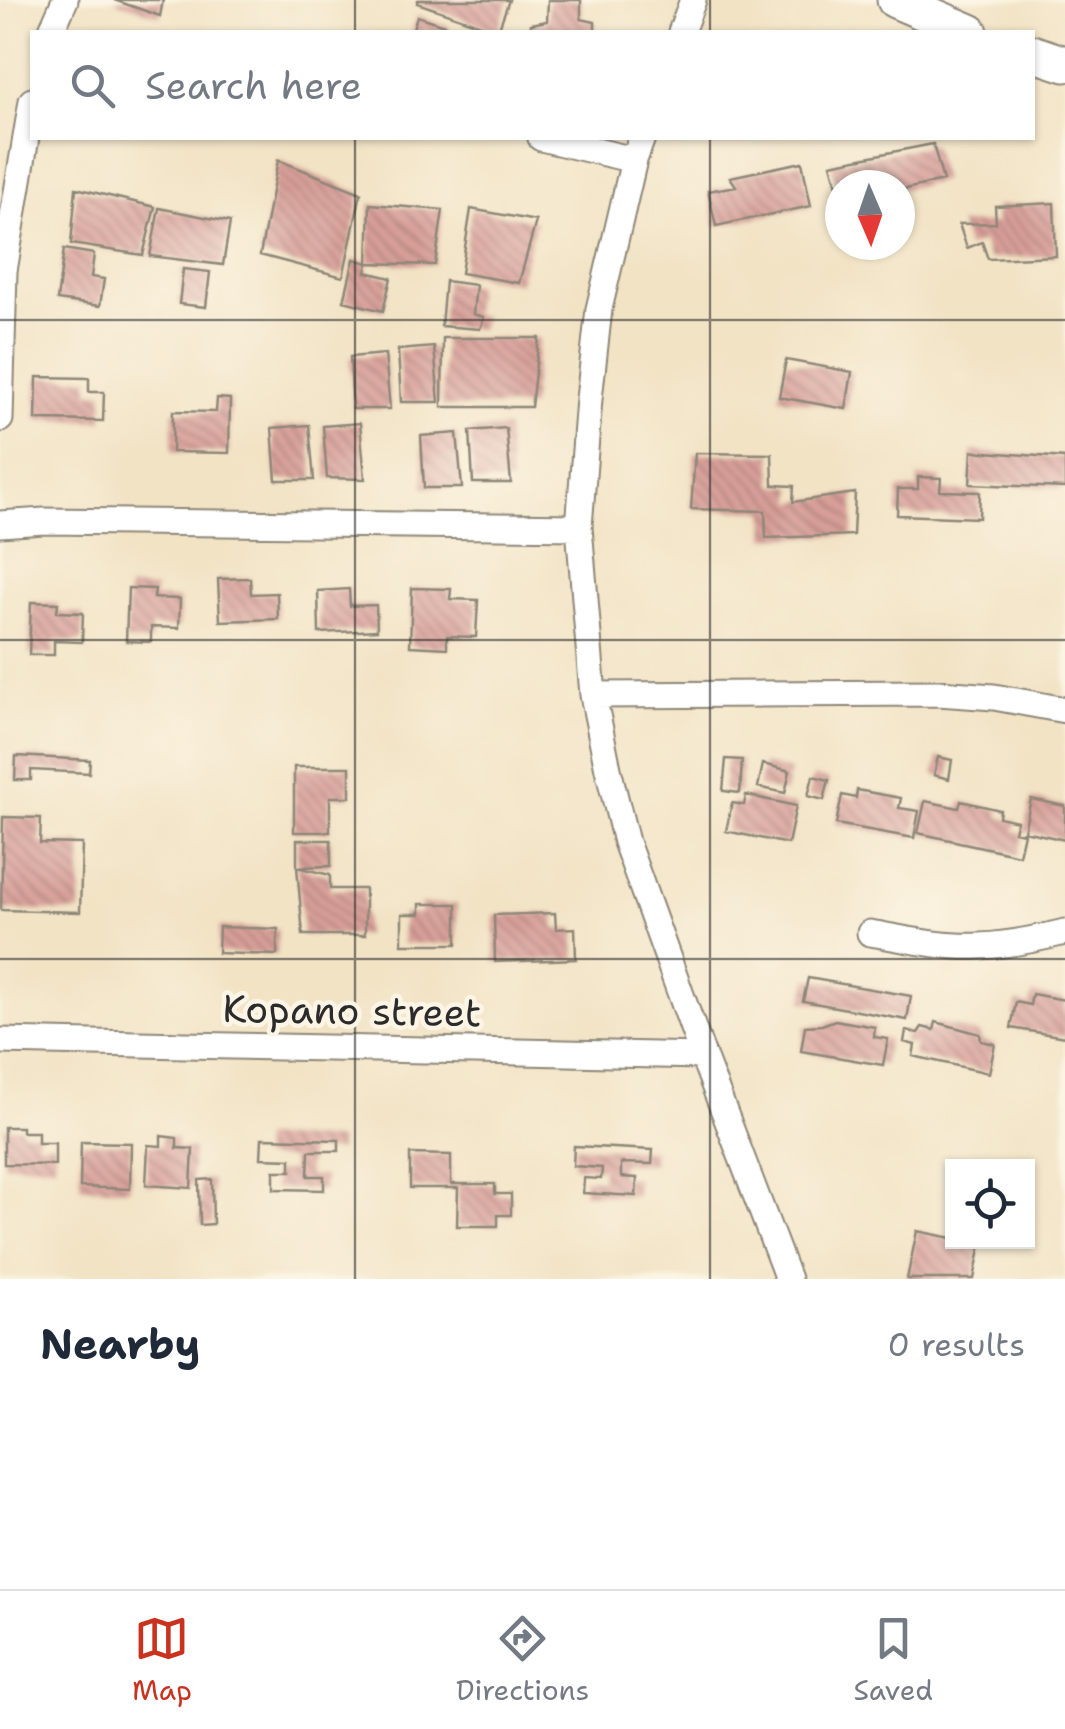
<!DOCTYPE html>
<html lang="en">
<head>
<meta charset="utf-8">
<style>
  body { margin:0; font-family:"Shantell Sans",sans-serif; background:#f6f6f7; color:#1f2937 }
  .controls { position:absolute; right:30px; bottom:30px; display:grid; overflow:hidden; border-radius:0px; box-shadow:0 2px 8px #0004 }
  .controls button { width:90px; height:90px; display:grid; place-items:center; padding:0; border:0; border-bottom:2px solid #e0e1e3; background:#fff; color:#1f2937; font:50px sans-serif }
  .compass { position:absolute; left:825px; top:170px; width:90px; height:90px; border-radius:50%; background:#fff; box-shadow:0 2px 8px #0004; rotate:178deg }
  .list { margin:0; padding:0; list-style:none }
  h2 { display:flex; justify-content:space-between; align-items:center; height:130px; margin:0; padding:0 40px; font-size:42px }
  h2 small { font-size:32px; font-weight:400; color:#747a83 }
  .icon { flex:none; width:55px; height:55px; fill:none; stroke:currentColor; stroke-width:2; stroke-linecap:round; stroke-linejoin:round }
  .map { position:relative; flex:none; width:1065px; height:1279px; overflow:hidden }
  .search { position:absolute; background:#fff; box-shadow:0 2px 8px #0004; left:30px; right:30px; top:30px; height:110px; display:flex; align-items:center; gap:25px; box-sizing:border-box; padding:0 35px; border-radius:0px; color:#747a83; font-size:38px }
  .sheet { height:310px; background:#fff }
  nav { display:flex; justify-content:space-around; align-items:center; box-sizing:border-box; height:140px; border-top:2px solid #e0e1e3; background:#fff; font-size:28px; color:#747a83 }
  nav a { display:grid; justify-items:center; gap:5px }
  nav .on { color:#c8321e }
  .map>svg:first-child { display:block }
  .building { fill:url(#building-back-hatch) }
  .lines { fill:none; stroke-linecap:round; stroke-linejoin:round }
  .street-casing { stroke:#8e8778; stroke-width:29 }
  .secondary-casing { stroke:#8e8778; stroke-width:39 }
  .street { stroke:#fff; stroke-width:25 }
  .secondary { stroke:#fff; stroke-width:35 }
  .grid { fill:none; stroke:#2b2b2b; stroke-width:2.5; stroke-opacity:0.55 }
  .labels { text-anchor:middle; stroke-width:9; stroke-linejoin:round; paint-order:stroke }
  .street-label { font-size:38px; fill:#2b2b2b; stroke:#fcf5e5 }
</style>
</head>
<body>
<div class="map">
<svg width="1065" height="1279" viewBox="0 0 1065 1279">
  <defs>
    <pattern id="building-back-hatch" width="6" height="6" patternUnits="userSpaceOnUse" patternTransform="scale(2.5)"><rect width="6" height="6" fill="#d89f99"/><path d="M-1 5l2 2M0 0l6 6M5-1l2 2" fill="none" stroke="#af827d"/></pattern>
  </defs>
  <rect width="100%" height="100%" fill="#fcf5e5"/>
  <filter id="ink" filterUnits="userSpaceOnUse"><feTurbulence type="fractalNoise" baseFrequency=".01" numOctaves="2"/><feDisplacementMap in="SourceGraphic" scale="20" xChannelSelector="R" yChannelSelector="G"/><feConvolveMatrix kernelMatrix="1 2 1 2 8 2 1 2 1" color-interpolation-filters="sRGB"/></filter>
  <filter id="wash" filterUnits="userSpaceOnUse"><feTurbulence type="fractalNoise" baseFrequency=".0048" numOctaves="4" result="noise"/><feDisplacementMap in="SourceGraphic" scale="40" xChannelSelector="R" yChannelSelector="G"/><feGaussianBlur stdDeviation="2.25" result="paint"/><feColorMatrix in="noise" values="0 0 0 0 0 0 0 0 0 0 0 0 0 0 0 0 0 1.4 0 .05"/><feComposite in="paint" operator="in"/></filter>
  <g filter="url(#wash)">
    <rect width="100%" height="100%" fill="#f2e3c5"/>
    <g id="blocks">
      <path class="building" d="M114 0H163L160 16Z
        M418 0H509L498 31 417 3Z
        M548 0H581V19L595 22V32H531V24L547 21Z
        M417 16 450 27 448 32H412Z
        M933 144 943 181 900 190V185H840L839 193 831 164Z
        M278 160 361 193 343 277 260 255Z
        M802 162 811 206 716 226 708 191 736 186 730 177Z
        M76 188 155 207 143 255 71 244Z
        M1054 203 1056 256 988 259 982 242 967 248 959 224 996 223 995 206Z
        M370 204 443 210 435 265 368 263Z
        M159 208 230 222 223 265 150 256Z
        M471 209 536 221 519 283 461 273Z
        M64 249 94 254 91 277 104 279 100 306 57 300Z
        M354 259 368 263 366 272 391 278 383 311 344 301Z
        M183 269 210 272 206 307 179 304Z
        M445 281 476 285 473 314 484 317 480 329 441 326Z
        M443 338H539L531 407H442Z
        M434 347 439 402H401L398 350Z
        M385 354 390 409H353L350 357Z
        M786 360 852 372 846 409 779 397Z
        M37 377 89 378V392H104L103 421 36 420Z
        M217 398 230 399 229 453 172 452 173 411 216 412Z
        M360 423 365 479 327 478 323 426Z
        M309 425 314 480H276L272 428Z
        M506 428 511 483H473L470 431Z
        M457 433 462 488H424L421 436Z
        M972 451 1065 458V488L970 484Z
        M695 453 772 454 773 485 794 486 793 502 855 493 853 535 766 538 765 511 691 509Z
        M918 477 941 478 940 491 980 492 979 518 897 515 898 489H918Z
        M250 578 251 594 277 593 278 619 220 621 218 579Z
        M128 588 155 589 154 598 180 599 179 628 151 627V642L126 641Z
        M412 588 451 589 450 599 478 600 476 637 447 636V648L410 646Z
        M349 589 350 606 376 605 377 630 319 633 318 591Z
        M31 602 58 603 57 612 83 613 82 642 54 641V655H29Z
        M16 756 90 760 89 773 31 770V780H15Z
        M938 757 952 760 949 779 934 775Z
        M726 759 742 760 740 793 723 791Z
        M763 764 790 771 785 793 758 787Z
        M294 767H350V797H330V832H294Z
        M813 776 829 780 824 800 808 796Z
        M857 790 901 798 899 808 919 811 914 838 836 824 842 795 856 798Z
        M746 795 796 806 788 844 726 831 732 803 744 805Z
        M1031 799 1065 806V840L1024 831Z
        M925 801 959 808 961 801 1000 810 999 817 1017 821 1014 831 1024 833 1019 855 918 833Z
        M3 817 41 818 40 843 82 844 80 912 1 910Z
        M297 840H331V866L297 867Z
        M297 867 330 875V889H365V935H303Z
        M420 904H457V944H402V914H420Z
        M555 913 556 929 575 928 576 959 495 962 494 915Z
        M219 927 278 929 277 955 218 953Z
        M808 978 911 996 907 1020 803 1001Z
        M1032 994 1065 1000V1037L1011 1028 1016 1002 1030 1005Z
        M835 1020 875 1027 874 1037 888 1039 883 1065 801 1051 805 1026 822 1025Z
        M936 1022 980 1034 981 1041 995 1044 989 1073 913 1056 915 1045 904 1042 906 1031 918 1033 922 1027 934 1030Z
        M4 1127H22V1132H38V1143H55V1165L4 1164Z
        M161 1136 177 1138V1148L193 1149 191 1188 146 1185 148 1145 161 1146Z
        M262 1138 339 1140V1151H309L308 1176H324V1190L274 1189V1171H291V1159L261 1158Z
        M81 1142 131 1143 130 1189 80 1187Z
        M574 1146 653 1150 652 1164 621 1163V1177L637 1178 636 1196 583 1193 584 1178 601 1179 602 1168 573 1166Z
        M410 1154 451 1155V1184H495V1194H511V1215H498V1226H457L458 1188H410Z
        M212 1179 213 1224 200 1225 199 1180Z
        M917 1231 952 1238V1242L981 1244 974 1279H907Z"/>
    </g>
  </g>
  <g filter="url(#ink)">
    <use href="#blocks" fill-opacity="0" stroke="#8e8778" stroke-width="2.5"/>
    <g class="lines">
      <g class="street-casing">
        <path id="street" d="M51 32 65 0
          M681 32 693 0
          M541 138 634 160
          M642 138 634 160 599 309 589 399 579 527 593 695 608 769 626 842 703 1056 788 1279
          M0 419 4 271 32 101
          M0 524 44 521 579 527
          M593 695 938 693 994 697 1065 710
          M870 933C906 939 943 948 980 946 1009 945 1037 939 1065 932
          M0 1041 703 1056"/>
      </g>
      <g class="secondary-casing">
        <path id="secondary" d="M895 0 970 32
          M1032 53 1065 64"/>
      </g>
      <use href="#street" class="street"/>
      <use href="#secondary" class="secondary"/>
    </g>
  </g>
  <path class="grid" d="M355 0V32M710 0V32M355 138V1279M710 138V1279M0 320H1065M0 640H1065M0 959H1065"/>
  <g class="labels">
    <g class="street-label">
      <text transform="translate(352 1011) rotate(1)" y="13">Kopano street</text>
    </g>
  </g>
</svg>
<div class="controls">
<button><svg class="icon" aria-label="locate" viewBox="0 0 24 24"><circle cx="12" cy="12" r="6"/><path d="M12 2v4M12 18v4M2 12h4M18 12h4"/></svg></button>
</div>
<svg class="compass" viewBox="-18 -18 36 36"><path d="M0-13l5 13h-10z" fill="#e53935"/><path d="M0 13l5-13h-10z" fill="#747a83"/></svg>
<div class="search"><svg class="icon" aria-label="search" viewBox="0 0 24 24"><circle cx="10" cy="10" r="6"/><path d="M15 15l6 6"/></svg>Search here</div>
</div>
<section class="sheet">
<h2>Nearby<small>0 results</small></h2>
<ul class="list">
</ul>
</section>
<nav>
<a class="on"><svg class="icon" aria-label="map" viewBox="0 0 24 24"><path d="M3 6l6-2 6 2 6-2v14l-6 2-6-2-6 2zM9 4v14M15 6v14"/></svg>Map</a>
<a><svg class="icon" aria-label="directions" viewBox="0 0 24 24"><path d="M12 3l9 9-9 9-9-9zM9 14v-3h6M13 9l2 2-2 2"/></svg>Directions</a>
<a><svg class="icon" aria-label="saved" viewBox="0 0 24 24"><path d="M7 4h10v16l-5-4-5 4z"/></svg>Saved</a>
</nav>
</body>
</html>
